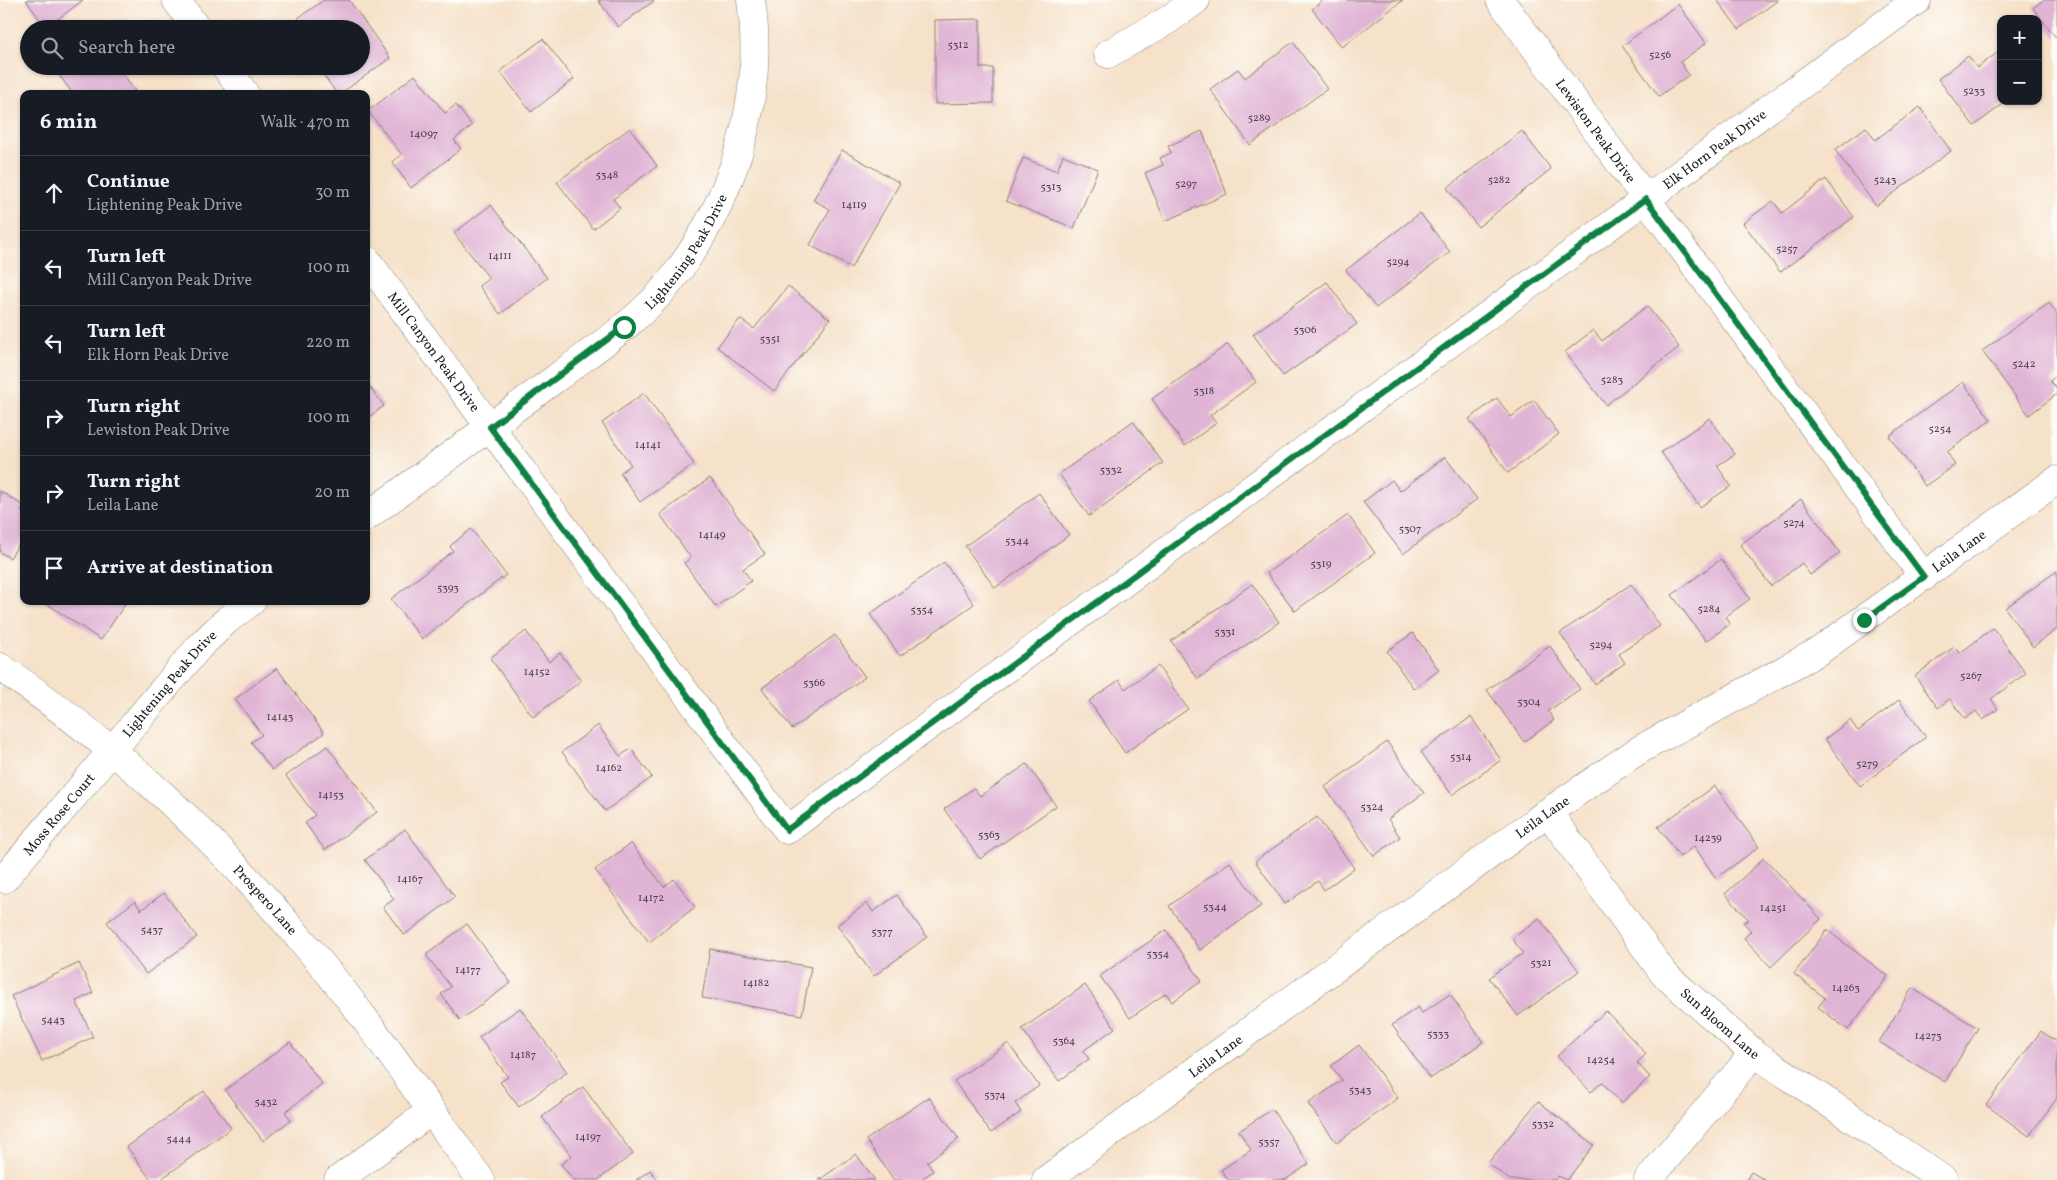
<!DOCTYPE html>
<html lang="en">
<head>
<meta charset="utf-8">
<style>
  body { margin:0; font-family:Vollkorn,serif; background:#242831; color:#f1f3f6 }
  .controls { position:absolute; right:15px; top:15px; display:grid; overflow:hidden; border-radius:10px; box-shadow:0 1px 4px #0004 }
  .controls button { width:45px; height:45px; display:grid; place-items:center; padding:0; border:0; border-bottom:1px solid #363941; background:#171b24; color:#f1f3f6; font:25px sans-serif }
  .stop { position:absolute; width:15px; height:15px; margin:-11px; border:4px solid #0b8043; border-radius:50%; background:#fff }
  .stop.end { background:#0b8043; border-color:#fff; box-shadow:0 1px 5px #0008 }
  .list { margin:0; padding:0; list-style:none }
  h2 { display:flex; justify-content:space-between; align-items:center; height:65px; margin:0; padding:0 20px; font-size:21px }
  h2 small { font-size:16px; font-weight:400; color:#9ea1a6 }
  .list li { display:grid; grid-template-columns:32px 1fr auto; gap:15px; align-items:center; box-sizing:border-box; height:75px; padding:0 20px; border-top:1px solid #363941 }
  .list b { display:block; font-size:19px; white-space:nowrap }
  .list p { margin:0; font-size:16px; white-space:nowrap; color:#9ea1a6 }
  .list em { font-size:16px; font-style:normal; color:#9ea1a6 }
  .icon { flex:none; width:28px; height:28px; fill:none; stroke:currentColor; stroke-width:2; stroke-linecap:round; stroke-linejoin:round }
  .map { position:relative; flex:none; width:2057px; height:1180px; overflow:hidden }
  .search { position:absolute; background:#171b24; box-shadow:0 1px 4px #0004; left:20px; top:20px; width:350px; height:55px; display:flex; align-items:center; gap:12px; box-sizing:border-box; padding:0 18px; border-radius:28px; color:#9ea1a6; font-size:19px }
  .panel { position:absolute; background:#171b24; box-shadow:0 1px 4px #0004; left:20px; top:90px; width:350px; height:515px; border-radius:10px }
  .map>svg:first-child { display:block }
  .building { fill:#e0b4d5 }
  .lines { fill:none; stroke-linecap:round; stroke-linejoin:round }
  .minor-casing { stroke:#897e72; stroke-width:29 }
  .minor { stroke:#fff; stroke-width:28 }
  .route { stroke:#0b8043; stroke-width:6 }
  .labels { text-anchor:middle; stroke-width:4.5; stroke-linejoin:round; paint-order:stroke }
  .number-label { font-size:11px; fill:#4d424a }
  .street-label { font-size:14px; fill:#1c1c1c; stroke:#fdfcf7 }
</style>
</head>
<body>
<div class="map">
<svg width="2057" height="1180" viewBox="0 0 2057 1180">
  <rect width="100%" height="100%" fill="#fdfcf7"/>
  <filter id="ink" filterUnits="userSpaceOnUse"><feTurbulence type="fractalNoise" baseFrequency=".02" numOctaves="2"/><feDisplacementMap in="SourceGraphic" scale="10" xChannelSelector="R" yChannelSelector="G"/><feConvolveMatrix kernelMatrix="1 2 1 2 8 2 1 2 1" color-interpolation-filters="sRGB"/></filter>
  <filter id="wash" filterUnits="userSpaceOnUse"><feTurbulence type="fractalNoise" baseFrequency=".0096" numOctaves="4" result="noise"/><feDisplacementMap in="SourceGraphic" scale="20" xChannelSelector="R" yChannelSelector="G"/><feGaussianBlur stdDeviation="1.12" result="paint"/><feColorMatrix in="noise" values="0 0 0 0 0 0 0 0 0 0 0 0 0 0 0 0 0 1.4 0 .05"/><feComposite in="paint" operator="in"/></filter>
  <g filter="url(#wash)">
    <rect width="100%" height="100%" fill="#f6e1c9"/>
    <g id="blocks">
      <path class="building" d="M26 0H83L46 28Z
        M324 0H349L390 58 340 94H337L317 66H361V29H306L298 18Z
        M598 0H655L618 27Z
        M1323 0H1403L1342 47 1312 9Z
        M1717 0H1778L1739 29Z
        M2043 0H2057V39L2033 8Z
        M1678 4 1706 43 1680 62 1689 75 1659 96 1622 46Z
        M980 19V68H993V103L935 104V20Z
        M543 39 574 79 531 112 500 71Z
        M1293 42 1327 89 1250 145 1210 89 1238 69 1245 78Z
        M2001 50V101H2007L1974 126 1938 79 1968 56 1977 68Z
        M65 66H127L121 71 137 94H73L57 72Z
        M415 75 445 113 456 105 472 126 454 140 461 149 411 188 392 162 402 155 368 111Z
        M1920 107 1951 151 1876 206 1835 150 1866 127 1875 140Z
        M630 128 657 166 613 199 620 208 593 229 557 182Z
        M1202 131 1227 194 1165 221 1145 173 1163 165 1160 158 1171 153 1168 146Z
        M1522 131 1551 169 1478 227 1447 188Z
        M842 150 900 183 851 268 810 245 830 209 813 200Z
        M1063 155 1098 169 1074 228 1006 201 1023 158 1057 171Z
        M1826 179 1854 217 1780 272 1743 223 1773 201 1782 213Z
        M491 205 547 278 500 314 479 286 489 278 454 233Z
        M1420 213 1450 252 1376 308 1346 270Z
        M1327 282 1357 324 1283 376 1253 334Z
        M788 286 830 319 774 391 717 347 740 319 754 329Z
        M2049 303 2057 314V375L2050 381 2057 390V394L2029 415 1982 351Z
        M1647 306 1679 347 1606 405 1565 352 1593 330 1602 341Z
        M1228 344 1256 382 1210 415 1216 423 1185 446 1152 399Z
        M366 382 384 406 366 419Z
        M1963 382 1991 420 1947 452 1955 465 1925 486 1889 436Z
        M644 393 694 464 640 502 620 473 631 465 602 423Z
        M1497 398 1511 417 1534 400 1559 434 1508 473 1469 419Z
        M1710 418 1735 454 1717 466 1731 486 1700 507 1661 452Z
        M1133 421 1163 463 1089 516 1059 474Z
        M1445 457 1477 499 1403 554 1363 502 1392 480 1400 491Z
        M710 478 765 554 743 569 751 581 716 607 684 563 691 558 660 514Z
        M0 491 24 506 21 511 24 513V536L10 558 0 552Z
        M1039 493 1069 535 995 588 965 546Z
        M1801 499 1840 553 1810 575 1802 563 1771 586 1740 545Z
        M1348 515 1375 553 1295 611 1267 573Z
        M471 529 506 575 422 639 391 599 453 551 450 546Z
        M1721 559 1750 599 1725 617 1730 624 1706 641 1672 595Z
        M944 562 974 604 900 656 870 614Z
        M2057 571V629L2033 647 2005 608Z
        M1252 584 1279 622 1198 679 1171 641Z
        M1631 584 1660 626 1619 654 1625 663 1595 684 1560 633Z
        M43 601H127L101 640Z
        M1993 628 2026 673 1991 699 1998 709 1983 720 1976 711 1965 719 1950 699 1938 708 1915 676 1954 647 1960 653Z
        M526 631 549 662 560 653 581 681 533 717 490 658Z
        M1413 633 1439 670 1414 689 1387 651Z
        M835 635 865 677 792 729 762 688Z
        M1550 646 1580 689 1548 711 1554 720 1524 742 1487 690Z
        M1158 666 1188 709 1125 753 1089 701 1119 680 1125 689Z
        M277 668 324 733 272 770 251 742 262 735 235 699Z
        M1899 700 1926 737 1860 786 1825 739 1850 720 1858 731Z
        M1471 717 1501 760 1452 795 1421 752Z
        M598 725 620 756 631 749 652 777 605 811 562 752Z
        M1387 742 1424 793 1388 819 1400 837 1374 856 1325 787Z
        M327 746 377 812 325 850 305 823 315 815 286 776Z
        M1027 764 1056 806 980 859 944 809 974 788 980 796Z
        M1715 786 1759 847 1716 878 1694 846 1680 857 1658 827Z
        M1317 817 1354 868 1324 890 1318 881 1285 904 1255 861Z
        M405 829 455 897 404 935 383 907 394 899 365 860Z
        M631 843 664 887 674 879 695 907 649 942 595 870Z
        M1764 858 1821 919 1771 967 1744 938 1751 931 1743 922 1749 920 1725 894Z
        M1230 862 1261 906 1200 950 1169 906Z
        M164 893 197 937 146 974 107 922 135 901 141 910Z
        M897 895 927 937 874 976 837 925 867 903 873 912Z
        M1539 918 1579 971 1518 1016 1489 978 1523 953 1512 939Z
        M467 924 511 983 460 1020 441 994 451 987 426 955Z
        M1166 930 1202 981 1172 1002 1166 993 1130 1018 1100 976Z
        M1827 930 1888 976 1848 1030 1818 1007 1825 998 1794 974Z
        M710 949 811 967 802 1015 702 998Z
        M79 963 93 993 76 1001 93 1037 42 1061 11 996Z
        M1085 985 1115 1028 1083 1051 1089 1059 1059 1081 1022 1029Z
        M1912 988 1978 1028 1945 1082 1879 1042Z
        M1450 994 1483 1042 1430 1079 1392 1025 1418 1007 1422 1013Z
        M520 1008 567 1072 519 1107 500 1082 508 1077 479 1037Z
        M1606 1011 1646 1054 1637 1063 1650 1077 1621 1103 1602 1082 1591 1092 1557 1056Z
        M2041 1031 2057 1042V1098L2029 1136 1986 1105Z
        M290 1042 322 1084 285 1112 291 1120 263 1141 225 1090Z
        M1008 1043 1039 1086 1015 1103 1021 1112 991 1133 954 1081Z
        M1359 1045 1398 1098 1337 1143 1308 1104 1342 1080 1331 1066Z
        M583 1087 633 1154 598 1180H573L561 1164 572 1156 542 1117Z
        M204 1091 231 1128 160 1180H151L127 1147Z
        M929 1097 959 1139 927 1162 933 1171 920 1180H894L866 1140Z
        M1538 1101 1594 1145 1567 1180 1558 1176 1555 1180H1510L1488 1163Z
        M1272 1109 1309 1164 1285 1180H1228L1221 1170 1251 1150 1239 1131Z
        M856 1154 875 1180H819Z
        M650 1170 658 1180H636Z
        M1751 1172 1765 1180H1746Z"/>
    </g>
  </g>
  <g filter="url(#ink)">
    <use href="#blocks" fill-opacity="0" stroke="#897e72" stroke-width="1"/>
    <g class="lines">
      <g class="minor-casing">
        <g id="minor">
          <path d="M176 0 197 29"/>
          <path id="s1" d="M1500 0 1924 577"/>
          <path d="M1108 54 1168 20 1196 0"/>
          <path d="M225 66 245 94"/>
          <path id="s2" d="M366 259 787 830 1917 0"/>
          <path id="s3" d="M366 517C429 471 492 425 555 379 594 349 639 321 670 282 732 203 766 101 751 0"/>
          <path id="s4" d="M0 667C114 743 214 836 302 941 367 1016 423 1100 481 1180"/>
          <path id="s5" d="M1548 812 1664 974 1754 1053 1944 1180"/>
          <path id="s6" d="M4 879 199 647 227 620 252 601"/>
          <path d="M338 1180 431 1111"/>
          <path id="s7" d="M1046 1180 1548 812 1639 750 1819 651 2057 480"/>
          <path d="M1648 1180 1754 1053"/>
        </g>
      </g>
      <use href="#minor" class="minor"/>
    </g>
  </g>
  <g class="lines" filter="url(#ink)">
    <path class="route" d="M624 327 490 427 787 830 1646 199 1924 577 1864 620"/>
  </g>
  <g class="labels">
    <g class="number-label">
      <text x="958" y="48">5312</text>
      <text x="1660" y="58">5256</text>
      <text x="1974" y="94">5233</text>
      <text x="1259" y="121">5289</text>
      <text x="424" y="137">14097</text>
      <text x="607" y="178">5348</text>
      <text x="1499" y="183">5282</text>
      <text x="1885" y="183">5243</text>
      <text x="1186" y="187">5297</text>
      <text x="1051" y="190">5313</text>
      <text x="854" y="208">14119</text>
      <text x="1787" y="252">5257</text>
      <text x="500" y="259">14111</text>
      <text x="1398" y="265">5294</text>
      <text x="1305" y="333">5306</text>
      <text x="770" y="342">5351</text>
      <text x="2024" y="367">5242</text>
      <text x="1612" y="383">5283</text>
      <text x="1204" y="394">5318</text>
      <text x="1940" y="432">5254</text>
      <text x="648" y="448">14141</text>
      <text x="1111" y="473">5332</text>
      <text x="1794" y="526">5274</text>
      <text x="1410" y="532">5307</text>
      <text x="712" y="538">14149</text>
      <text x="1017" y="544">5344</text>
      <text x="1321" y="567">5319</text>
      <text x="448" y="591">5393</text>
      <text x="1709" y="612">5284</text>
      <text x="922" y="613">5354</text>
      <text x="1225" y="635">5331</text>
      <text x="1601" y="648">5294</text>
      <text x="537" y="675">14152</text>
      <text x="1971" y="679">5267</text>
      <text x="814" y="686">5366</text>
      <text x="1529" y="705">5304</text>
      <text x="280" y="720">14143</text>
      <text x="1461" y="760">5314</text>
      <text x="1867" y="767">5279</text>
      <text x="609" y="771">14162</text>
      <text x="331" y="798">14153</text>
      <text x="1372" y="810">5324</text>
      <text x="989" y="838">5363</text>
      <text x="1708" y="841">14239</text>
      <text x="410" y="882">14167</text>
      <text x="651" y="901">14172</text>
      <text x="1215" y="910">5344</text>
      <text x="1773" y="911">14251</text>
      <text x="152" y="933">5437</text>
      <text x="882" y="935">5377</text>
      <text x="1158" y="957">5354</text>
      <text x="1541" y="966">5321</text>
      <text x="468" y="973">14177</text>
      <text x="756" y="986">14182</text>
      <text x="1846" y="991">14263</text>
      <text x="53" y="1023">5443</text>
      <text x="1438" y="1037">5333</text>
      <text x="1928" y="1039">14273</text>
      <text x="1064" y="1044">5364</text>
      <text x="523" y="1058">14187</text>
      <text x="1601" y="1063">14254</text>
      <text x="1360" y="1093">5343</text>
      <text x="995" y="1098">5374</text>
      <text x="266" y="1105">5432</text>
      <text x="1543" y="1127">5332</text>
      <text x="588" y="1140">14197</text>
      <text x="179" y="1142">5444</text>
      <text x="1269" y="1145">5357</text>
    </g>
    <g class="street-label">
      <text dy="5" stroke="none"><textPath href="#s1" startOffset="162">Lewiston Peak Drive</textPath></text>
      <text dy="5" stroke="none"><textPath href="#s2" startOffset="1860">Elk Horn Peak Drive</textPath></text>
      <text dy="5" stroke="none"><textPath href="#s3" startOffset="419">Lightening Peak Drive</textPath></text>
      <text dy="5" stroke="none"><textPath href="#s2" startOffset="115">Mill Canyon Peak Drive</textPath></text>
      <text dy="5" stroke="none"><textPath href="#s7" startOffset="1110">Leila Lane</textPath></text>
      <text dy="5" stroke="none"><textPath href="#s6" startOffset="256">Lightening Peak Drive</textPath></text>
      <text dy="5" stroke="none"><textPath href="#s6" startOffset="85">Moss Rose Court</textPath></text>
      <text dy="5" stroke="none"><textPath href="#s7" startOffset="615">Leila Lane</textPath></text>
      <text dy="5" stroke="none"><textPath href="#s4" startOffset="354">Prospero Lane</textPath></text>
      <text dy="5" stroke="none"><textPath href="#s5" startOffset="274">Sun Bloom Lane</textPath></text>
      <text dy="5" stroke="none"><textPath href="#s7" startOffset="210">Leila Lane</textPath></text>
    </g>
  </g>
</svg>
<div class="controls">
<button>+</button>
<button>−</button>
</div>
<div class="stop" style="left:624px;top:327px"></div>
<div class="stop end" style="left:1864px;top:620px"></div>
<div class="search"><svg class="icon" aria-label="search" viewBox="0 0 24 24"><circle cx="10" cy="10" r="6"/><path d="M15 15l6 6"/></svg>Search here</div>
<section class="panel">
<h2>6 min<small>Walk · 470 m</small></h2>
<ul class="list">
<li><svg class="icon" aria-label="ahead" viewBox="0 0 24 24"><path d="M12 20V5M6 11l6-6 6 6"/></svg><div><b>Continue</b><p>Lightening Peak Drive</p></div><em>30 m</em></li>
<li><svg class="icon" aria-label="left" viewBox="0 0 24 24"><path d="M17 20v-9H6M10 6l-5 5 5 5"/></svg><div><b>Turn left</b><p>Mill Canyon Peak Drive</p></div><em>100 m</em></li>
<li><svg class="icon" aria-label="left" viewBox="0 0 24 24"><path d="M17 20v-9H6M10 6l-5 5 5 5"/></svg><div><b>Turn left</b><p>Elk Horn Peak Drive</p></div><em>220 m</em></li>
<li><svg class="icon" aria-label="right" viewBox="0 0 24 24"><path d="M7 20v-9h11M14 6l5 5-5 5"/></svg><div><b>Turn right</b><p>Lewiston Peak Drive</p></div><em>100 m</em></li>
<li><svg class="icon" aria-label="right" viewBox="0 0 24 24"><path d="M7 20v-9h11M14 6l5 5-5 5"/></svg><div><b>Turn right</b><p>Leila Lane</p></div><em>20 m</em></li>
<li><svg class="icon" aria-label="arrive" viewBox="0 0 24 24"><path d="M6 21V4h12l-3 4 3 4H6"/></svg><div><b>Arrive at destination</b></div></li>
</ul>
</section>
</div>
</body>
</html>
